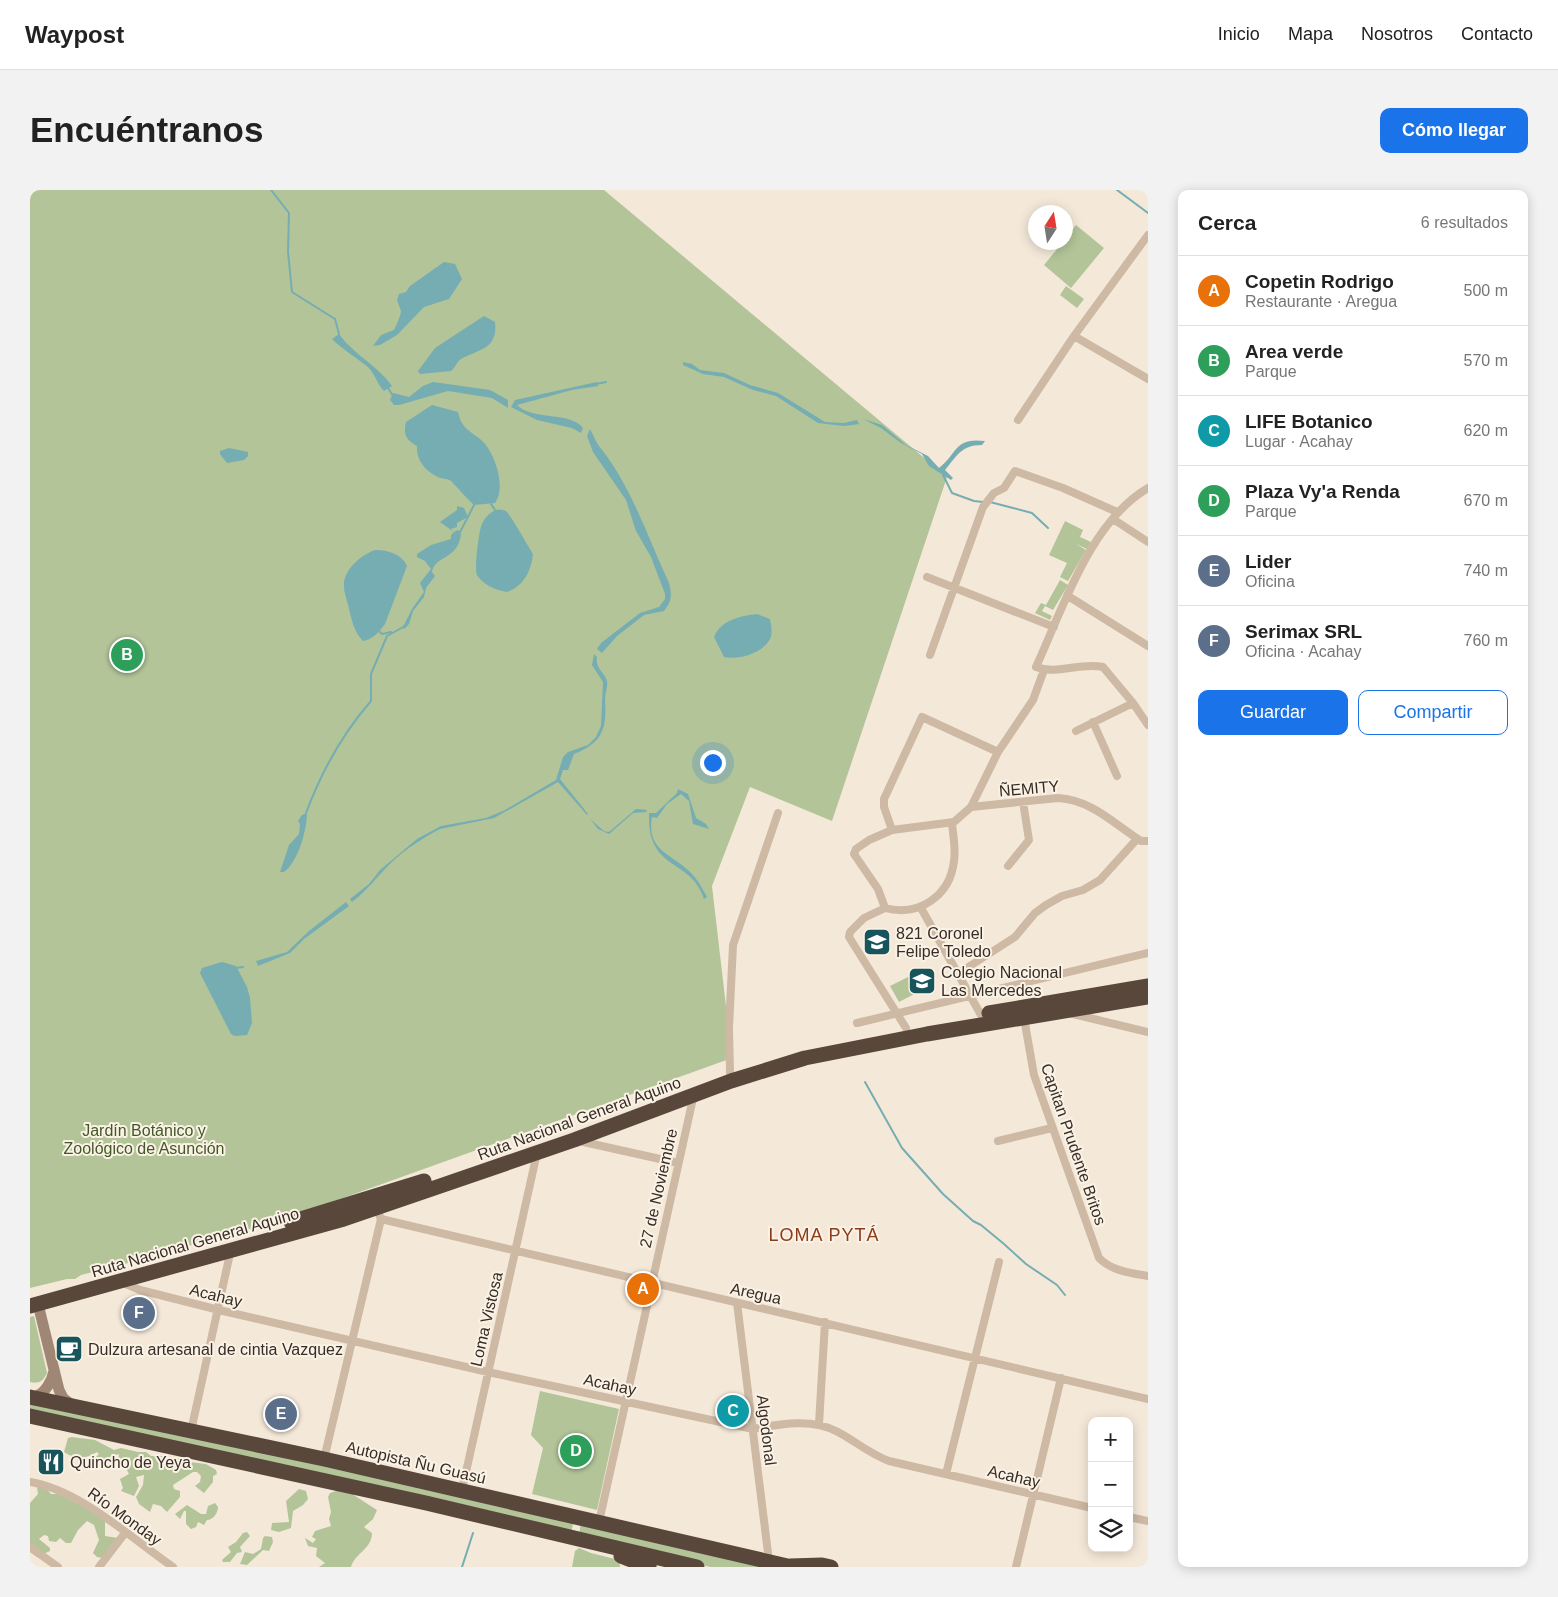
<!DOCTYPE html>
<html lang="es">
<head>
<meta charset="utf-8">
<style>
  body { margin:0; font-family:Arial,sans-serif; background:#f2f2f2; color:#222 }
  .controls { position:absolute; right:15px; bottom:15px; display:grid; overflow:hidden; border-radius:10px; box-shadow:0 2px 12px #0003 }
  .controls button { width:45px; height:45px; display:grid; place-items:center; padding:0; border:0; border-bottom:1px solid #e0e0e0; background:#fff; color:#222; font:25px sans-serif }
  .compass { position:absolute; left:998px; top:15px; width:45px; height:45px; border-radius:50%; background:#fff; box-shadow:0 2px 12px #0003; rotate:12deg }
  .you { position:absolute; left:682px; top:572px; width:18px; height:18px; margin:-12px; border:4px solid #fff; border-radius:50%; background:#1a73e8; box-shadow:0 0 0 8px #1a73e833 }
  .badge { display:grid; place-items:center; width:32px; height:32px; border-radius:50%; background:#1a73e8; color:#fff; font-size:16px; font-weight:700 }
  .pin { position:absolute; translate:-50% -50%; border:2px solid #fff; box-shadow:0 1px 5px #0006 }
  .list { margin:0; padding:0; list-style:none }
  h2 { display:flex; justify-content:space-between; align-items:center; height:65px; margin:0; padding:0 20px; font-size:21px }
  h2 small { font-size:16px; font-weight:400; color:#767676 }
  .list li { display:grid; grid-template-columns:32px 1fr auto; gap:15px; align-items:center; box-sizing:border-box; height:70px; padding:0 20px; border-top:1px solid #e0e0e0 }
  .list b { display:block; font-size:19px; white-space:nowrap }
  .list p { margin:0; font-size:16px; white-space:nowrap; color:#767676 }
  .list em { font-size:16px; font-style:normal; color:#767676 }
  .actions { display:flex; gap:10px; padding:15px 20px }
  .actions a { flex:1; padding:11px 0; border:1px solid #1a73e8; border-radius:10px; text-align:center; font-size:18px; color:#1a73e8 }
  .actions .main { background:#1a73e8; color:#fff }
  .icon { flex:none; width:28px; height:28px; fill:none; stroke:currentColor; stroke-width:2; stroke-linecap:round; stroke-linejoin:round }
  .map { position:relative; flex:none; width:1118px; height:1377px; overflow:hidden; border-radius:10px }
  header { display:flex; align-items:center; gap:30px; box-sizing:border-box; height:70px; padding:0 25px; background:#fff; border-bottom:1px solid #e0e0e0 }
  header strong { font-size:24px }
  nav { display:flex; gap:28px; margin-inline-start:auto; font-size:18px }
  .intro { display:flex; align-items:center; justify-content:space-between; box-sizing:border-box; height:120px; padding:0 30px }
  h1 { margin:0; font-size:35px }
  .button { padding:12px 22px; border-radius:10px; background:#1a73e8; color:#fff; font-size:18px; font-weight:700 }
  main { display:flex; gap:30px; padding:0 30px }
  aside { flex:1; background:#fff; border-radius:10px; box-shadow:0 2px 12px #0003 }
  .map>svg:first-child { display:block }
  .green { fill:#b2c498 }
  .water { fill:#75adb3 }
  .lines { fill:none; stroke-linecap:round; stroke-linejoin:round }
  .stream { stroke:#75adb3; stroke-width:2 }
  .street { stroke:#cdb9a4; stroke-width:8 }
  .secondary { stroke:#a08775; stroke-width:11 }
  .highway { stroke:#59473c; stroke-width:15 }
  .labels { text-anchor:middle; stroke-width:4; stroke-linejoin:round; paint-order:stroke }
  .street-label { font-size:16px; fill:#372d26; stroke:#fbf2e6 }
  .poi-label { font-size:16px; fill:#372d26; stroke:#fbf2e6; text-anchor:start }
  .park-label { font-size:16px; fill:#435828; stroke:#fbf2e6 }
  .neighbourhood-label { font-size:18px; letter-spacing:1px; fill:#8d3b18; stroke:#fbf2e6 }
</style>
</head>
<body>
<header>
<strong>Waypost</strong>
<nav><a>Inicio</a><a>Mapa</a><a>Nosotros</a><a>Contacto</a></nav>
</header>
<div class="intro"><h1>Encuéntranos</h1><a class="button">Cómo llegar</a></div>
<main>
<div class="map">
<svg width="1118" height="1377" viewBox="0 0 1118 1377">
  <rect width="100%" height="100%" fill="#f4e9d9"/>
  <path class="green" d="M0 0H574L917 287 802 631 720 597 682 696 702 868 277 1021 211 1042 158 1056 153 1059 51 1085 45 1089H37L0 1098Z
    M1046 35 1074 58 1041 98 1014 75 1032 53 1036 52V48Z
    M1036 96 1054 109 1047 118 1030 105Z
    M1035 331 1053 340 1050 347 1061 352 1057 359 1046 354 1056 360 1038 391 1030 387 1037 373 1019 365Z
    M1030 390 1038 395 1023 420 1015 416 1012 421 1022 426 1020 430 1005 423 1011 413 1016 415Z
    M890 781 898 797 869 812 860 796Z
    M4 1126 17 1183C13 1191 10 1194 0 1192V1127Z
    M510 1201 589 1219 567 1320 502 1304 513 1258 501 1245Z
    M0 1211 544 1330 541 1343 0 1220Z
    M42 1247 65 1250 84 1260 91 1258 108 1262H116L121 1266H134L142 1269 152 1268 160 1272 176 1274 186 1280 187 1284 183 1286V1292L174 1303 165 1296 170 1292 171 1286 167 1282H163L143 1295 144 1299 150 1301V1307L137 1322 131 1316 123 1314 120 1322 109 1314 106 1307 113 1295 114 1285 106 1287 109 1296 104 1306 91 1301 93 1298 90 1289 99 1284 96 1278 100 1272V1267L91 1271 88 1270 89 1264 80 1267 83 1272 77 1273 72 1270 68 1274 65 1268 69 1264 67 1262C55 1269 46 1270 34 1262L38 1248Z
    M7 1297 16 1298 21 1304H30L75 1329V1346L88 1348 73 1368 67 1367 63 1363 69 1350 64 1335 57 1331 48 1340 41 1353H36L30 1348 26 1352 19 1351 18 1346 14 1345 9 1349 20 1358V1361L7 1367 0 1362V1313L8 1304Z
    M269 1299 276 1301 278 1309 273 1315 263 1321 261 1338 249 1342 241 1340 242 1333 259 1332 256 1311Z
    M309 1300 319 1302 347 1320 343 1329 334 1337 342 1343C342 1359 325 1363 321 1377H289L295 1373 286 1366 287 1358 278 1356 275 1348 283 1353 286 1349 282 1347 285 1341 301 1336 299 1329 301 1322 298 1307 300 1303Z
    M185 1313 188 1317C188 1323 183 1330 177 1330L174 1335 168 1332 166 1337 161 1339 156 1334V1321H154L150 1329 145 1324 157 1315 171 1324H176L178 1316Z
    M551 1332 735 1377H680L549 1345Z
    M217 1342 220 1346 210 1357 212 1362 207 1363 200 1372H193L192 1370 201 1362 198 1357 206 1352 213 1343Z
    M235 1346 242 1347 243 1352 239 1361 233 1360 217 1375 210 1374 215 1362 223 1364 231 1359 233 1348Z
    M549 1358 561 1363 589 1370 590 1377H542L545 1361Z"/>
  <path class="water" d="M414 72 425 74 432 89 419 109 394 117 367 145 350 155 343 156 351 145 364 140C366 136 371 125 371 121L367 110 369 104 376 102 380 96Z
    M454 126 465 132C468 159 450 159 431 169 427 171 426 177 421 181L390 184 388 181 405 158Z
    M309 144C324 165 347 175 362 196L354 201C347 194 345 184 338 177 326 167 313 160 302 149Z
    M653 172 662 174 670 180 694 183 720 195 748 203 795 232 814 233 827 230 829 234 814 236 788 233 746 206 723 200 694 187 673 184 653 175Z
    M403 192 460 200 478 210V218L462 208 418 201 369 215H364L360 210 363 203 379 207 393 196Z
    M567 192 568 196 542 200 487 215C503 231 540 221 553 238L551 243 542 238 507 230 481 217 485 210Z
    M402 215 428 222C429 226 430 230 432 233 437 242 449 246 455 254 466 267 476 299 465 313L444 315C436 308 430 300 422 292 420 289 415 289 411 288 397 283 386 271 387 256 376 250 373 244 376 232Z
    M833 229 852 235 876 255 898 266 909 278C928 263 924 247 955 251L952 255C931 255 927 266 915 280L923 288 921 290 899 276 892 264 871 253 851 238Z
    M560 239C563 244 565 251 569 256 601 295 618 348 639 393 642 405 642 411 634 421L614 425 587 446 572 463 567 459 571 453 610 423 629 417 635 409V404L621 367 606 341 596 310 563 262 557 246Z
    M199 258 218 262V266L214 270 197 273 190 264V261Z
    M427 316 434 318 438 327 427 333V337L421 339 424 342 428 340 431 344C428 370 405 365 402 382L405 386 396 398 394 407 383 421 379 434 374 439 373 437 382 419 394 402 390 393 401 379 395 371 387 367V364L401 355 421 349V345L424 342 410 332 427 320Z
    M465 320C469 320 473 319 477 322 481 326 498 356 503 364 501 381 494 396 477 402 466 400 453 395 447 385 444 380 449 339 452 334 455 327 459 324 465 320Z
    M345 360C358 360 372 364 377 376L355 434C349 442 342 450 333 451 324 442 322 431 319 419 318 412 314 404 314 396 313 380 331 365 345 360Z
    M727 424 740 429C741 435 743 443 740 449 732 464 708 470 694 467L684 447C691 430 710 426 727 424Z
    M564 464 567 467C565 479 574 481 577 491 578 496 575 505 575 510 577 539 572 553 544 564L538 580H533L530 589 558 624 557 625 528 592 464 628 410 639C396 646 371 662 361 673 347 686 338 700 322 712L320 709 339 694 350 680 387 649 411 636 456 628 475 620 526 590 533 567 538 562 558 555 566 547 571 536 573 492 562 475Z
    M648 599 658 604 666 628 676 634 679 639 663 634 659 611 651 604 637 614 627 628 622 627C616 660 641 664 659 681 667 688 672 698 677 707L674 709C664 677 635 678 624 654 619 644 619 633 619 623H626L647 603Z
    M606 619 617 620 616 622 603 623 579 644 568 639 560 629 574 641 579 642Z
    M277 623C277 638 269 671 254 682H250L259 655 269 644 270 634 268 631 272 625Z
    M316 712 319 716 274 749 260 763 228 776 226 771 257 762 279 741Z
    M192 772 206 776 217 797 220 808 222 833 217 845 205 846 201 844 170 783 172 778Z"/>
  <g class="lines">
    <path class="stream" d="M241 0 259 23 258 62 262 102 305 129 309 144
      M1087 0 1118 23
      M566 194 576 192
      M358 198 363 206
      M913 285 922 303 944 311 953 312
      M960 312 1002 323 1018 338
      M461 314 465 320
      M429 344 444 315
      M350 442 352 444 361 442
      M276 623C291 583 313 543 341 511V484L357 446 375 436
      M206 778 213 777
      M835 892 872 958 913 1004 943 1031 951 1035 974 1054 996 1074 1027 1095 1035 1105
      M432 1377 443 1343"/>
    <path class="street" d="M1044 146 1118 189
      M988 230 1044 146 1118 45
      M1118 298C1060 332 1033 418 1006 477 1028 485 1050 472 1073 477L1103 513 1118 535
      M1083 329 1118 352
      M897 387 1024 437
      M1038 406 1118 456
      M900 465 953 317 964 303 974 298 985 281 1033 298 1087 322
      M1063 532 1087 586
      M1046 541 1103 513
      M941 617 1028 608C1062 610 1084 634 1111 651H1118
      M862 640 854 617V609L892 527 968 562
      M978 676 999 650 993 612
      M855 718 848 699 824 664 826 659 839 650 862 640 924 632 941 617 968 562 1003 510 1014 480
      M891 718 951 825
      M929 783 985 747 1005 723 1016 715 1032 706 1053 700 1070 690 1107 649
      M1043 824 1118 842
      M994 828 1004 885 1069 1068C1082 1081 1100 1083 1118 1086
      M827 833 1118 763
      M876 838 819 747 820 742 834 728 855 718C889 727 920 706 924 671 926 659 923 645 922 633
      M700 883 699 838 703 755 748 623
      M549 951 648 973
      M968 951 1022 938
      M346 1017 351 1029 1118 1209
      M91 1092 110 1100 189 1120 458 1182 723 1239C751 1234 782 1228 808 1242 825 1251 840 1264 859 1271L1062 1318
      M707 1113 739 1371
      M789 1234 795 1132
      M161 1241 201 1059
      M294 1269 351 1029
      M916 1284 969 1072
      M0 1292C50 1300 101 1348 143 1377
      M432 1300 507 963
      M1099 1327 1118 1331
      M569 1332 664 904
      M0 1357 28 1377
      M69 1377 95 1343
      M986 1377 1031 1188"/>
    <path class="secondary" d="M8 1114 29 1200 33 1208 42 1215
      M4 1207C15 1204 22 1191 24 1181"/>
    <path class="highway" d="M959 823 1118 796
      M261 1032 394 991
      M0 1116 314 1029 544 950 701 891 775 868 897 844 1118 807
      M0 1207 294 1269 762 1377
      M0 1226 396 1313 667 1377
      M591 1366 619 1377
      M760 1376 792 1375 801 1377"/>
  </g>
  <defs>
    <g id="school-square" transform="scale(1.4375)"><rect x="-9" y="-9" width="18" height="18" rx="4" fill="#18545c" stroke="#fbf2e6"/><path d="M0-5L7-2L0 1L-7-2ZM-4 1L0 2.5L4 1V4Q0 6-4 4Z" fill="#fff"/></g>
    <g id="cafe-square" transform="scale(1.4375)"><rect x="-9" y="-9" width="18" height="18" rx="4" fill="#18545c" stroke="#fbf2e6"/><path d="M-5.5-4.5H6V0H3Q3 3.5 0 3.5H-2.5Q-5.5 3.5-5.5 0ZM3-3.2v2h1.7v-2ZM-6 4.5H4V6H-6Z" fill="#fff"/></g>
    <g id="restaurant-square" transform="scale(1.4375)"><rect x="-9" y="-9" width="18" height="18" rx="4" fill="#18545c" stroke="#fbf2e6"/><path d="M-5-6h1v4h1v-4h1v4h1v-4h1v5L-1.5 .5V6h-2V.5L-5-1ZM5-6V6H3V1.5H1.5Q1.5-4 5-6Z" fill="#fff"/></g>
  </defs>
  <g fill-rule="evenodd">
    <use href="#school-square" x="847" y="752"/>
    <use href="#school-square" x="892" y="791"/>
    <use href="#cafe-square" x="39" y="1159"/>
    <use href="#restaurant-square" x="21" y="1272"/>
  </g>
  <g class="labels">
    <g class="street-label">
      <text transform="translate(999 598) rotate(-5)" y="6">ÑEMITY</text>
      <text transform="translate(549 928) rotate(-20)" y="6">Ruta Nacional General Aquino</text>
      <text transform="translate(1044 954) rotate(71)" y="6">Capitan Prudente Britos</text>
      <text transform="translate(628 998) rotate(-77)" y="6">27 de Noviembre</text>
      <text transform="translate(165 1052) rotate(-16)" y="6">Ruta Nacional General Aquino</text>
      <text transform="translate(726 1103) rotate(12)" y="6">Aregua</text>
      <text transform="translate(186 1105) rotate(14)" y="6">Acahay</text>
      <text transform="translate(456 1129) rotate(-77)" y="6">Loma Vistosa</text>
      <text transform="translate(580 1194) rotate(12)" y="6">Acahay</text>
      <text transform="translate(737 1240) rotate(83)" y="6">Algodonal</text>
      <text transform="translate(386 1272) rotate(13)" y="6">Autopista Ñu Guasú</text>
      <text transform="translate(984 1286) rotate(13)" y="6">Acahay</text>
      <text transform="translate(95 1326) rotate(36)" y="6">Río Monday</text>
    </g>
    <g class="poi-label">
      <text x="866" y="749">821 Coronel<tspan x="866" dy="18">Felipe Toledo</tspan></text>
      <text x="911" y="788">Colegio Nacional<tspan x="911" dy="18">Las Mercedes</tspan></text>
      <text x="58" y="1165">Dulzura artesanal de cintia Vazquez</text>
      <text x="40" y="1278">Quincho de Yeya</text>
    </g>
    <g class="park-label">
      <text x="114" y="946">Jardín Botánico y<tspan x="114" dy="18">Zoológico de Asunción</tspan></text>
    </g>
    <g class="neighbourhood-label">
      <text x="794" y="1051">LOMA PYTÁ</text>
    </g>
  </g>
</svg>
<div class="controls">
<button>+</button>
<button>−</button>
<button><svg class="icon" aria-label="layers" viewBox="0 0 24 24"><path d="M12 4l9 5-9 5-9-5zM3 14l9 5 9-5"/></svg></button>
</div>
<svg class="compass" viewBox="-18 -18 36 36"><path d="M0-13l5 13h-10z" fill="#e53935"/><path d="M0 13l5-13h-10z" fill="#767676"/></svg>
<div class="you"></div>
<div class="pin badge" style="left:613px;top:1099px;background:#e8710a">A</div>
<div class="pin badge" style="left:97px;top:465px;background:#2e9e5b">B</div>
<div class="pin badge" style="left:703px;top:1221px;background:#0f9aa8">C</div>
<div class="pin badge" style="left:546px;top:1261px;background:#2e9e5b">D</div>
<div class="pin badge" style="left:251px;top:1224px;background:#5c6f8a">E</div>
<div class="pin badge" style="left:109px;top:1123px;background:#5c6f8a">F</div>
</div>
<aside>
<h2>Cerca<small>6 resultados</small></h2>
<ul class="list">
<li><span class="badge" style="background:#e8710a">A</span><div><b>Copetin Rodrigo</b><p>Restaurante · Aregua</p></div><em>500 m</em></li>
<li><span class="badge" style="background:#2e9e5b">B</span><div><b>Area verde</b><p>Parque</p></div><em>570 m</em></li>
<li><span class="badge" style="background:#0f9aa8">C</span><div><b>LIFE Botanico</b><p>Lugar · Acahay</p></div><em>620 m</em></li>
<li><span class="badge" style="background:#2e9e5b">D</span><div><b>Plaza Vy'a Renda</b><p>Parque</p></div><em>670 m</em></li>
<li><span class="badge" style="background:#5c6f8a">E</span><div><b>Lider</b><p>Oficina</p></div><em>740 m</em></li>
<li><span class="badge" style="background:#5c6f8a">F</span><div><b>Serimax SRL</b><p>Oficina · Acahay</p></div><em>760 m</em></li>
</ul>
<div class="actions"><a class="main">Guardar</a><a>Compartir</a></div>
</aside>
</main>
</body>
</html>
